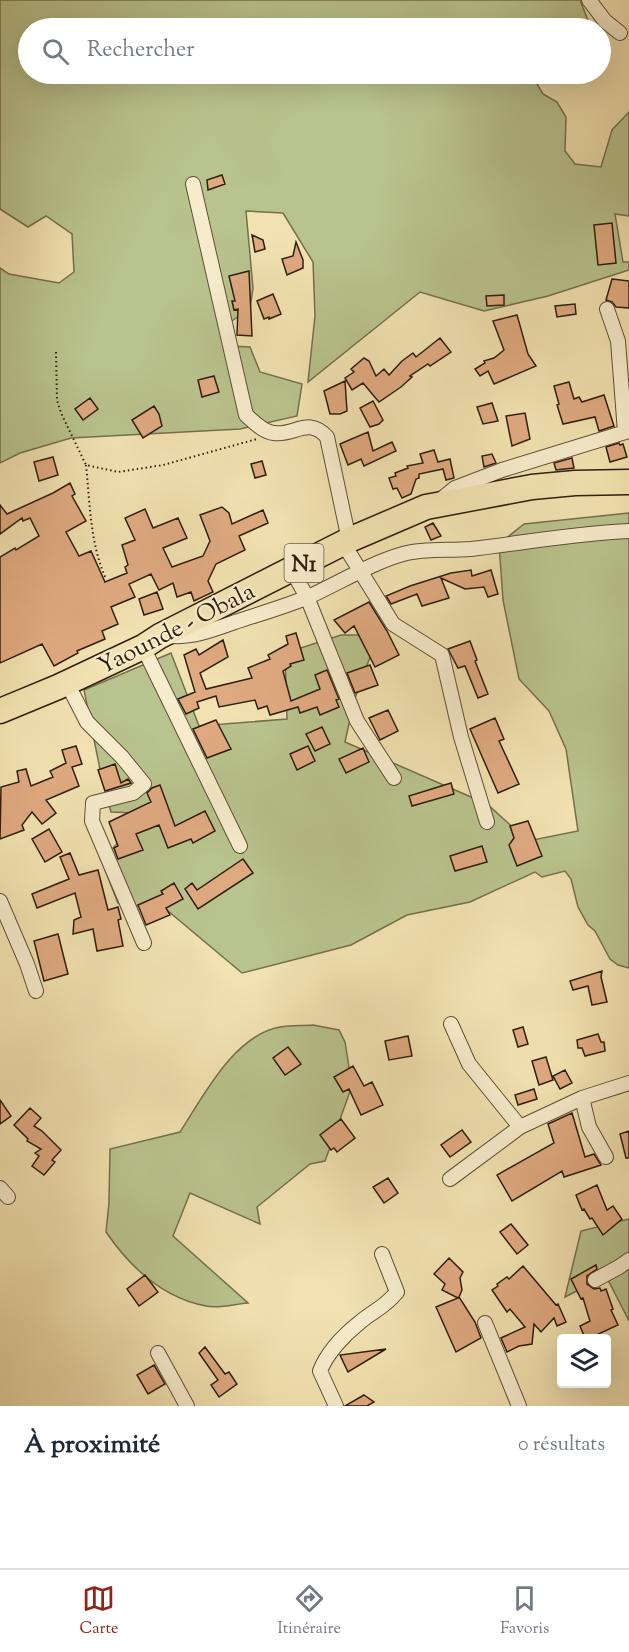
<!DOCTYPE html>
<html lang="fr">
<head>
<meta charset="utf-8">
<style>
  body { margin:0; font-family:"Sorts Mill Goudy",serif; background:#f6f6f7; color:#1f2937 }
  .controls { position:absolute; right:18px; bottom:18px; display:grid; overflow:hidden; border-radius:6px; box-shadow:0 6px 24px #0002 }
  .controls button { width:54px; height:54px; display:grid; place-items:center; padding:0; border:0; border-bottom:2px solid #e0e1e3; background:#fff; color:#1f2937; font:30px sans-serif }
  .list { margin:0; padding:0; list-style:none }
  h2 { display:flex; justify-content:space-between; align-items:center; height:78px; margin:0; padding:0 24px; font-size:26px }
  h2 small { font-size:20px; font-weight:400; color:#747a83 }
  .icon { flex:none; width:33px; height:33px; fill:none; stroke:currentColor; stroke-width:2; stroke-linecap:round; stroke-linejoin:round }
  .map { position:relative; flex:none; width:629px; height:1406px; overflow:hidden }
  .search { position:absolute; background:#fff; box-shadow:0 6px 24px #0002; left:18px; right:18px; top:18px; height:66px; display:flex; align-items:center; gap:15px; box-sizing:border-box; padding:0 21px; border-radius:33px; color:#747a83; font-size:22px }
  .sheet { height:162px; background:#fff }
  nav { display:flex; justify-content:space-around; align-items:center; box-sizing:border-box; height:84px; border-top:2px solid #e0e1e3; background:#fff; font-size:16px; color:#747a83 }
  nav a { display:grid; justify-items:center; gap:3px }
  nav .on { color:#8f2418 }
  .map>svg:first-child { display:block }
  .green { fill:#b9c38d; stroke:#74704c; stroke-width:1.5 }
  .building { fill:#e0aa81; stroke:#2e1e0c; stroke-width:1.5 }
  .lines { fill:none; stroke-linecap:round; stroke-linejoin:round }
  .street-casing { stroke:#5f4f35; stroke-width:16 }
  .highway-casing { stroke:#2e1e0c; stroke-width:27 }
  .path { stroke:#2e1e0c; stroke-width:2; stroke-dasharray:1.5 3; stroke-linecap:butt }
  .street { stroke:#f7eccc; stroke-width:14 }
  .highway { stroke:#f2e2b1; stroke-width:24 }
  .labels { text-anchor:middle; stroke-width:4.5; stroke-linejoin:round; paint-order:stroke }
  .shield { fill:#f7eccc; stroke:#6a5c46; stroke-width:1.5 }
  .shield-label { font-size:22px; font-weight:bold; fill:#2e1e0c }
  .street-label { font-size:24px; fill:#2e1e0c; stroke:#f7eccc }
</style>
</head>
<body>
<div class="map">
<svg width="629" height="1406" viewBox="0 0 629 1406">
  <rect width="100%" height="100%" fill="#f2e2b1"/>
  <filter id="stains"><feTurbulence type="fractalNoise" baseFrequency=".00333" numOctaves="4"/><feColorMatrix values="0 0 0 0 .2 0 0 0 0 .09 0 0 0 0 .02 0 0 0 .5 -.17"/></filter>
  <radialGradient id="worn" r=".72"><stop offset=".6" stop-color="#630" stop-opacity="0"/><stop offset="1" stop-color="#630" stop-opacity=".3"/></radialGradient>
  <path class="green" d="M0 0H580L591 28H28V74H535L534 79 543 94 557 102 566 117 565 151 575 164 601 167 612 130 629 112V216L615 214 623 262H629V270L548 296 484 311 420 292 308 382 315 316 313 262 283 213 246 211 253 288 250 308 229 323 231 346 250 347 260 372 302 384 297 416 240 429 71 438 20 453 0 463V268L9 274 59 283 74 272 72 234 46 216 28 227 0 209Z
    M629 513V968L618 965 610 959 595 931 588 925 578 907 571 879 565 871 542 877 535 872 470 902 407 915 351 945 242 973 168 911 118 903 98 852 113 848 136 824 135 813 111 812 102 779 84 690 171 653 199 726 287 719 285 653 341 635H378L354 701 345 742 487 804 528 841 578 831 566 749 549 711 519 679 503 600 499 544 524 524Z
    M313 1025 339 1030 345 1042 352 1086 325 1161 310 1164 257 1207 260 1224 190 1193 173 1236 248 1303C235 1304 218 1309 206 1306 163 1298 130 1267 106 1232L109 1203 110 1149 180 1132C203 1097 234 1035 280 1027 291 1025 302 1026 313 1025Z
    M629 1219V1321L606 1276 565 1297 581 1231Z"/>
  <path class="building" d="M222 175 225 184 208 190 207 180Z
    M612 223 616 263 598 265 594 225Z
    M252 235 263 240 265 249 255 252Z
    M296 242 303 260V268L287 275 282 259 293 256Z
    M249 271 252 336 237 335 238 309 234 310 232 301H235L229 276Z
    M612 279 629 281V308L616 307 612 302 606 300Z
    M273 294 281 314 269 319V317L264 319 257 301Z
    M504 295V305L487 306 486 296Z
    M575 304 576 314 557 317 555 306Z
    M517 315 528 354 536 366 494 384 488 371 480 376 475 369 485 363 484 361 494 358 504 350 493 321Z
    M440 338 451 352 430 366 428 364 410 376 412 377 401 387 379 402 363 383 352 390 345 378 354 372 351 369 364 358 369 361 376 376 384 369 389 375 402 361 413 353 416 357Z
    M214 376 219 392 202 397 198 380Z
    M345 381 347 411 340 414H330L324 391Z
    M569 382 574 399 579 397 582 402 604 395 614 426 599 431 595 417 563 424 557 405 559 404 554 386Z
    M90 398 98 409 83 420 75 409Z
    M373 401 383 420 379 424 370 427 360 408Z
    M492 403 498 421 483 424 477 407Z
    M154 406 159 414 162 426 143 438 132 420Z
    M525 413 530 439 512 446 506 416Z
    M368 432 373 451 392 442 396 451 364 466 361 459 348 465 340 444Z
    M619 443 620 445 623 444 627 457 610 462 606 447Z
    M434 450 438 462 450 459 454 478 446 480 443 469 419 474V478L416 479 411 494 402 498 397 488 393 489 389 478 396 476 395 473 408 468 407 466 423 463 420 454Z
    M492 454 496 463 484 467 482 456Z
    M53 457 58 475 39 481 34 462Z
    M572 458 574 468 556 470 554 463Z
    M262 461 266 475 255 478 251 464Z
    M70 483 75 494 72 496 86 521 66 532 79 556 91 551 105 582 127 573 125 567 128 565 122 545 135 540 125 518 145 509 153 528 178 518 187 538 163 548 172 567 203 556 210 541 200 515 222 507 229 513 232 524 263 510 268 523 239 536 245 550 216 564 208 581 213 592 194 601 191 592 177 597 173 583 159 590 151 574 129 584 135 597 111 607 118 624 102 631 105 639 77 651 78 653 54 666 42 644 0 663V557L15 548 16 550 39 536 30 518 23 521 22 518 0 534V505L7 514 53 493Z
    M433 523 441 536 431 540 425 527Z
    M471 570 472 576 491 570 498 594 488 597 484 587 465 589 441 578 449 598 422 606 417 594 391 604 386 596 410 586 451 573Z
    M157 592 163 609 144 615 139 599Z
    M369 602 387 631 399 655 375 667 354 626 345 633 334 620Z
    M296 633 304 660 290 664 291 666 283 671 291 701 320 689 315 675 327 670 339 699 336 700 339 707 320 715 317 707 300 713 298 707 270 715 267 706 258 709 255 700 219 707 216 696 197 702 199 708 186 714 178 699 195 692 184 655 196 649 199 655 223 640 228 657 200 673 206 689 252 678 248 668 270 659 268 655 288 644 286 636Z
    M470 641 477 660 475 661 488 694 478 698 465 666 458 668 448 649Z
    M370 665 378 685 355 693 347 673Z
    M388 710 398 731 380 740 369 718Z
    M495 718 504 739 499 741 519 784 498 793 470 729Z
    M216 720 231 749 207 758 193 729Z
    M322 727 330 744 315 751 306 734Z
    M76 746 82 764 72 767 79 786 46 800 56 813 42 824 32 812 22 825 24 830 0 839 1 787 19 782 17 771 26 769 31 786 53 777 50 771 66 763 62 750Z
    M308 746 315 761 297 770 290 754Z
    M363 748 369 762 346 773 339 759Z
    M115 764 121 783 128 779 131 783 105 791 98 770Z
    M451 783 454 794 412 806 409 796Z
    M160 785 175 826 205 811 215 831 193 843 191 839 168 848 159 825 136 834 143 850 118 859 114 848 118 846 109 822 151 802 147 793 152 788Z
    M528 821 542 856 517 866 509 845 514 838 510 826Z
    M49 829 62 852 45 862 32 839Z
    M482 846 487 862 455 871 450 856Z
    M70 853 79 875 98 870 108 910 118 907 121 919 118 920 123 946 97 951 93 929 73 934 74 920 81 917 75 893 37 908 32 894 69 879 60 857Z
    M243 859 253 873 198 909 185 889 192 883 197 890Z
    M174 883 183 899 166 908 170 915 146 925 138 905 163 894 161 891Z
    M58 934 68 974 44 981 34 941Z
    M602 971 601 977 607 1002 592 1005 588 986 573 990 570 981Z
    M523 1027 528 1044 518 1047 513 1030Z
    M598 1034 601 1042H604L605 1051 585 1056 582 1048H578L577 1040Z
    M408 1036 412 1056 389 1060 385 1041Z
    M288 1047 301 1064 285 1075 273 1058Z
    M546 1057 553 1080 539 1085 532 1061Z
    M353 1066 364 1086 372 1082 383 1105 361 1115 349 1089 343 1092 334 1077Z
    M565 1070 572 1083 560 1089 553 1076Z
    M534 1089 537 1099 518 1105 515 1095Z
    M0 1100 11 1116 0 1124Z
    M30 1108 41 1118 34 1126 42 1131 61 1150 52 1160 55 1162 44 1175 32 1166 39 1156 35 1153 41 1149 27 1141 28 1139 14 1125Z
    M572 1113 585 1157 594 1154 601 1165 564 1177 562 1171 512 1201 497 1175 554 1143 548 1124Z
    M341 1119 355 1138 337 1152 334 1148 331 1150 320 1135Z
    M462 1130 471 1142 450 1157 441 1145Z
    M629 1131V1158H626L620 1134Z
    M388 1178 398 1193 384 1203 373 1187Z
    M597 1185 607 1210 613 1206 622 1219 603 1235 592 1218 590 1219 584 1209 582 1210 576 1195Z
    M511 1224 528 1245 517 1254 500 1232Z
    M449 1258 463 1272 460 1278 462 1290 459 1297 475 1322 481 1338 456 1352 436 1307 458 1298 442 1290 445 1284 434 1274Z
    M596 1265 597 1269 587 1276V1284L594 1289 600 1288 601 1291 606 1289 613 1309 611 1310 618 1325 590 1338H585L580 1326 590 1321 583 1298 581 1299 571 1279Z
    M523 1266 556 1305 558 1304 566 1322 557 1326 554 1318 541 1332 534 1324 532 1344 519 1346 507 1352 501 1338 525 1327 510 1309 507 1312 492 1290 498 1286 497 1284 507 1277 509 1279Z
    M145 1275 158 1292 139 1306 127 1289Z
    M205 1347 225 1374 229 1372 237 1384 219 1397 211 1385 218 1380 199 1353Z
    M386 1349 348 1372 340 1355Z
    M154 1365 165 1384 148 1394 137 1375Z
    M364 1395 374 1402 367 1406H345Z"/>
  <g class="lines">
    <g class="street-casing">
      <path id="street" d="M589 0 605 21 620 33
        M193 184 246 415C254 422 263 432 274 433 295 436 308 416 327 437L349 540
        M607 309 618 341 625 432
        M438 502 455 488 502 470 629 431
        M343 543 393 624 442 655 461 737 487 822
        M291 569 307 597 357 721 394 778
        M169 636C191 638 213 630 235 622 259 614 284 607 308 597 337 584 373 562 403 554 426 548 448 551 471 549 524 543 576 533 629 531
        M143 647 240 846
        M67 683 87 722 122 757 144 784 133 793 93 803 92 821 144 943
        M0 901 27 964 36 991
        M451 1024 469 1064 520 1127
        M582 1098 589 1127 606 1157
        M450 1179 520 1127 582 1098 629 1083
        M0 1188 8 1197
        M595 1280 619 1267 629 1260
        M485 1323 519 1406
        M158 1353 187 1406
        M336 1406 320 1371C327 1353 344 1335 359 1323 374 1310 383 1309 397 1292L382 1254"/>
    </g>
    <g class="highway-casing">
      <path id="highway" d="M0 711 58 687 143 647 160 636 349 540 426 507 532 487 575 483 629 482"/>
    </g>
    <path class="path" d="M56 352 57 400 61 413 86 465 118 472 163 465 257 439
      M86 465C90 503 90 544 106 579"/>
    <use href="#street" class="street"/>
    <use href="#highway" class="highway"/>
  </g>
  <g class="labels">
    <rect class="shield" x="284.5" y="544" width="39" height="38" rx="4.5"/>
    <g class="shield-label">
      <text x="304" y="571">N1</text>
    </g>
    <g class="street-label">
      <text transform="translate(176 628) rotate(-27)" y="8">Yaounde - Obala</text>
    </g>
  </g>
  <rect width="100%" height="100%" filter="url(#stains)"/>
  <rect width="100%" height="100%" fill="url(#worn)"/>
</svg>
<div class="controls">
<button><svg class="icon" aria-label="layers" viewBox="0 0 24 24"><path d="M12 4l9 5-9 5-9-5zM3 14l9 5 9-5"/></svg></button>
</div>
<div class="search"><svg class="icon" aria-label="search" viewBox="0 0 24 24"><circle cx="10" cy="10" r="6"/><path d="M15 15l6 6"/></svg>Rechercher</div>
</div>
<section class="sheet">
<h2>À proximité<small>0 résultats</small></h2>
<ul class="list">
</ul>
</section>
<nav>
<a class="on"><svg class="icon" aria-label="map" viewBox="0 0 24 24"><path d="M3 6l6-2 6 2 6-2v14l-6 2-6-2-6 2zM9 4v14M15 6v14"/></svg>Carte</a>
<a><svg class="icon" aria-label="directions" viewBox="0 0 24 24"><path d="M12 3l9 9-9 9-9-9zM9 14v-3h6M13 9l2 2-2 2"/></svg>Itinéraire</a>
<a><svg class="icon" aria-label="saved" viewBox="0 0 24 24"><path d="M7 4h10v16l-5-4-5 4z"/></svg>Favoris</a>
</nav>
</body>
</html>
